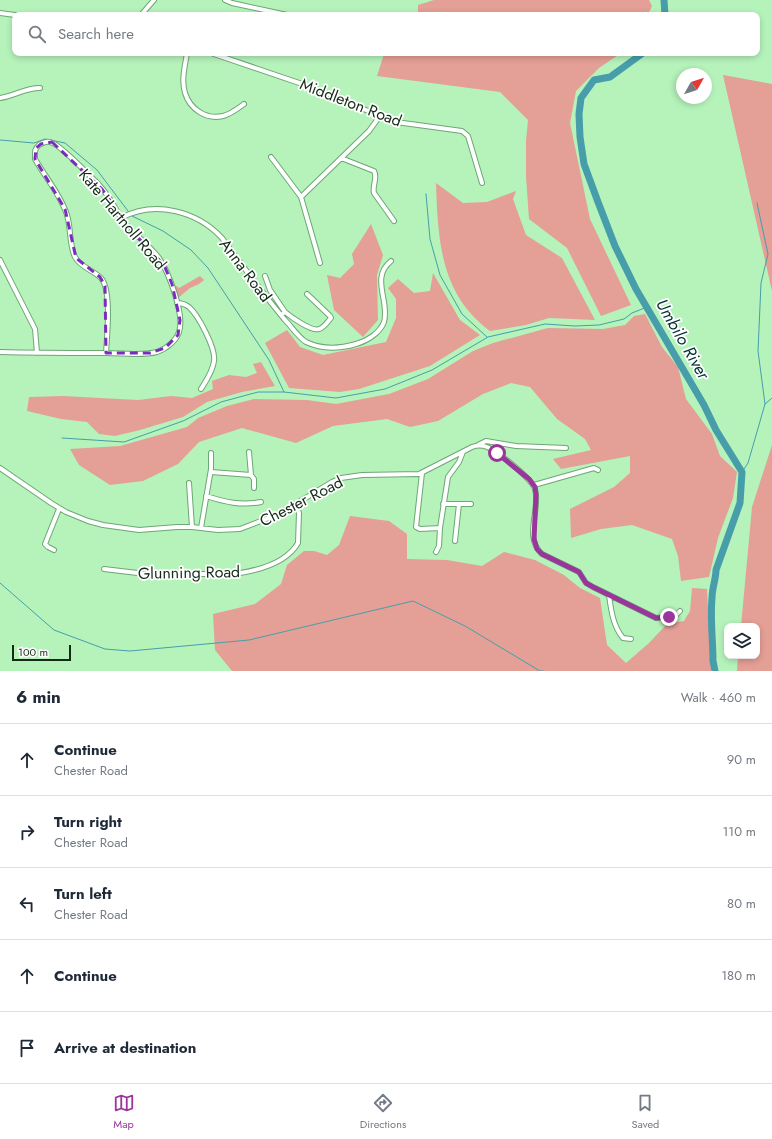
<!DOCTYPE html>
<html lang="en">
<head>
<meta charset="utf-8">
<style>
  body { margin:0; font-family:Jost,sans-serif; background:#f2f2f3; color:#1f2937 }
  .controls { position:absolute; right:12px; bottom:12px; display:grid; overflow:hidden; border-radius:8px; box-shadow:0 2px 6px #0003 }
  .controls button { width:36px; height:36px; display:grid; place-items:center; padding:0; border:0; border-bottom:1px solid #e0e1e3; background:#fff; color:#1f2937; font:20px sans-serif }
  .compass { position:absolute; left:676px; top:68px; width:36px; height:36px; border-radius:50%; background:#fff; box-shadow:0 2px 6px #0003; rotate:51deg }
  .scale { position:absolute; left:12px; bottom:10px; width:59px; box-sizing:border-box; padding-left:4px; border:2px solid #132b17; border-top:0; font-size:11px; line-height:14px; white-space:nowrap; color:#132b17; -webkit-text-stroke:3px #fff; paint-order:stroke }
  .stop { position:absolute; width:12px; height:12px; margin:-9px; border:3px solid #9a369b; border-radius:50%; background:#fff }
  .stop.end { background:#9a369b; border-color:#fff; box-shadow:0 1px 4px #0008 }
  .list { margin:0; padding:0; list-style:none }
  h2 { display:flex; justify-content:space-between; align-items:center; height:52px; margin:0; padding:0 16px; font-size:17px }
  h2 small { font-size:13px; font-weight:400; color:#747a83 }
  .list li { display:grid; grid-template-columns:26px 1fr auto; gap:12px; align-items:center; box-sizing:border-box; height:72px; padding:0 16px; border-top:1px solid #e0e1e3 }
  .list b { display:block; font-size:15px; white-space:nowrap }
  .list p { margin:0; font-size:13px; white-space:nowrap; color:#747a83 }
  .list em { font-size:13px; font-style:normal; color:#747a83 }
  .icon { flex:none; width:22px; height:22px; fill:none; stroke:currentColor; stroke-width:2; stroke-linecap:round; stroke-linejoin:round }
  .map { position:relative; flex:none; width:772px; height:671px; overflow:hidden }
  .search { position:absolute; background:#fff; box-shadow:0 2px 6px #0003; left:12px; right:12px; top:12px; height:44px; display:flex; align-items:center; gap:10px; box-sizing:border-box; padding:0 14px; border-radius:8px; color:#747a83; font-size:15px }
  .sheet { height:412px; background:#fff }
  nav { display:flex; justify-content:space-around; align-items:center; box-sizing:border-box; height:56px; border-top:1px solid #e0e1e3; background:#fff; font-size:11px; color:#747a83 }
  nav a { display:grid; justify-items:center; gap:2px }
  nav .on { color:#9a369b }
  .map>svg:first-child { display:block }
  .forest { fill:#e49f96 }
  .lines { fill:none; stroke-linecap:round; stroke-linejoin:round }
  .stream { stroke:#479eaa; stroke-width:1 }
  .river { stroke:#479eaa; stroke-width:7 }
  .street-casing { stroke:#6ca774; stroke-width:6 }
  .street { stroke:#fff; stroke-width:4 }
  .route { stroke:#9a369b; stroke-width:5 }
  .marked { fill:none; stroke:#7b2cbf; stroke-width:3; stroke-dasharray:8 5; stroke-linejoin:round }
  .labels { text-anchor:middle; stroke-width:3.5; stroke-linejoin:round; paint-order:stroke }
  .street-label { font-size:16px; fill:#132b17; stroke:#fff }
  .water-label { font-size:17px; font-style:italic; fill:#043035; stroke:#fff }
</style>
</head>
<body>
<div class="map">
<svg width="772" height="671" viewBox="0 0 772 671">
  <rect width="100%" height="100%" fill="#b5f3bb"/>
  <path class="forest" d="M434 0H649L652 6 648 15H418V5Z
    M396 53H621L599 68 576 91 570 123 590 219 631 305 601 316 567 248 529 219 526 176V141L528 120 500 92 377 76 384 54Z
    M723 75 772 84V291Z
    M436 183 463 203 487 202 516 191 513 199 526 235 562 258 595 320 549 318 526 325 490 331C440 294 438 240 436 183Z
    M371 224 383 255 377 275 378 320 363 337 334 310 327 275 340 278 354 264 352 254Z
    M433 273 460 320 480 335 430 366 359 389 340 392 289 388 265 343 287 330 300 347 323 355 386 342 396 318V299L388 288 398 279 414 293 430 291Z
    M200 276 204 280 199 284 190 288 178 298 175 285 179 288Z
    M645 314 662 347 678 367 686 399 712 434 720 456 737 472 733 498 718 538 709 577 681 581 678 556 672 539 632 525 601 529 571 538 570 509 614 487 630 473V456L561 469 553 459 591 450 585 439 557 419 530 387 511 383 483 394 438 421 410 427 387 419 333 426 296 443 242 428 199 442 178 464 143 481 110 485 79 465 70 449 120 446 187 427 198 418 227 406 254 399 307 400 336 404 389 394 428 379 473 351 493 343 548 328 603 329 625 325 634 316Z
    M772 316V671H737L738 656H757V626H741L752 507 772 445Z
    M261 362 275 386 242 392 207 402 183 417 140 430 115 436 99 434 87 422 61 419 27 411 29 397 63 396 138 400 171 396 192 398 213 389 212 381 229 375 246 377 257 373 253 364Z
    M350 516 389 521 407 534V559L447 560 482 566 504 552 535 560 564 575 580 588 600 598 607 645 626 663 649 643 667 624 684 621 690 611 692 588 707 589 711 671H232L215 650 213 614 255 604 281 584 287 565 304 551H314L327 555 339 545Z"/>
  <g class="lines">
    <path class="stream" d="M0 140 34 143 45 139 65 143 97 170 128 211
      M426 194 430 239 440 275 462 314 487 337
      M757 203 768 254 761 283 758 351 765 404
      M132 216 163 231 191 250 208 268 269 360 284 392
      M62 438 124 442 183 421 221 402 258 392H284L336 398 385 389 432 370 488 337 545 324 575 326 599 325 624 319 632 313 647 307
      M742 472 748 463 765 404 772 398
      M0 583 54 630 105 649 130 651 249 640 413 601 465 626 540 671H544"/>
    <path class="river" d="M664 0 665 15
      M643 53 610 77 594 80 581 98 579 114 580 137 584 164 598 202 615 246 636 289 704 405 716 430 742 472 740 503 716 570C716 579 712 588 712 598 710 619 713 640 713 661L715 671"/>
    <g class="street-casing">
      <path id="street" d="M225 0 232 3 287 15
        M0 13 15 15
        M141 15 154 0
        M187 53C185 66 181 80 185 93 190 109 206 120 223 116 231 114 237 109 244 104
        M211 53 314 88 380 116 396 122 462 131 468 136 482 183
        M0 98C15 96 24 88 40 88
        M271 157 301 197
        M341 158 374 171C378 178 372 185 374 193L394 221
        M121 218C155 200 197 211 222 238 243 266 263 294 285 320 292 327 298 337 306 342 323 350 339 349 356 344 367 341 380 333 384 322 390 301 370 278 391 261
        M0 260 35 329 37 353
        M320 263 301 197 369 131 380 116
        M265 276 270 290 285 312
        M177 303C181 303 185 304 189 307 198 315 216 348 214 361 213 371 206 381 201 389
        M281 315 285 312C291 317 312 332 319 329 324 328 328 321 331 318L330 316 307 294
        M0 352C35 353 71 353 106 353 122 353 141 356 157 352 166 349 176 341 179 332 185 315 169 273 159 258 148 244 134 234 123 221 118 214 114 205 109 198 104 190 98 183 91 177 85 171 58 143 50 142 47 141 42 143 39 145 34 149 35 153 35 159 45 177 61 195 67 215 71 227 69 245 75 257 80 267 93 270 101 278 112 290 107 336 106 353
        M478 445 486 441 516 446 566 448
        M249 452 251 475 254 479V488
        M0 468 51 503 66 512 88 521 103 525 139 530 177 527H192L218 530 240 529 279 514 332 482 341 478 362 475 419 474 472 447C477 445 482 445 487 447 497 451 533 480 535 489 541 510 523 537 542 554L579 572 586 583 593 587 656 618 675 616 680 611
        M211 472 251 475
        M422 473 416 527 420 529 440 528 448 477 459 462 463 452
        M189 483 192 527
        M534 485 594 468 598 470
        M206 496C225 502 241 506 261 502
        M443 504H471
        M201 528 211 469V453
        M455 541 459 504
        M54 550 48 547 45 544 59 509
        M436 552 439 546 440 528
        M104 569 146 574H234C256 571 286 564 298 543L299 513 296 504
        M609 595C611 610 613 626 623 638L631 639"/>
    </g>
    <use href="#street" class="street"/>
  </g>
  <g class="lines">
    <path class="route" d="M497 453 529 479 535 487 536 495 534 539 537 549 542 554 579 572 586 583 593 587 656 618 669 617"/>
  </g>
  <path class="marked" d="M52 142 102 189 129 228 164 265 172 284 180 320 178 335 165 348 150 353H106L105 286 100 277 76 258 65 209 35 159 36 148 41 144Z"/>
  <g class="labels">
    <g class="street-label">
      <text transform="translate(351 102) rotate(21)" y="6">Middleton Road</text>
      <text transform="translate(123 219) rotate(50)" y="6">Kate Hartnoll Road</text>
      <text transform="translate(246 270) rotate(53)" y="6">Anna Road</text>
      <text transform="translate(301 501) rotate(-27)" y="6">Chester Road</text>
      <text transform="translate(189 572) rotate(-1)" y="6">Glunning Road</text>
    </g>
    <g class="water-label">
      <text transform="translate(683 339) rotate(60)" y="6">Umbilo River</text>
    </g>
  </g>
</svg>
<div class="controls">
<button><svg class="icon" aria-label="layers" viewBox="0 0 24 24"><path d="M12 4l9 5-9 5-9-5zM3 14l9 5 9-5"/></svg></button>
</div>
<svg class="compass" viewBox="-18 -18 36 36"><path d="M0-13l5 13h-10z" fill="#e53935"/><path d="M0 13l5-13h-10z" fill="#747a83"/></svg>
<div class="scale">100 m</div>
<div class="stop" style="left:497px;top:453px"></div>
<div class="stop end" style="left:669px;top:617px"></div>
<div class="search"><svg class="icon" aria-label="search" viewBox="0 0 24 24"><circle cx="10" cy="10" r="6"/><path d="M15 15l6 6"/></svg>Search here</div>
</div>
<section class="sheet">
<h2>6 min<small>Walk · 460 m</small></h2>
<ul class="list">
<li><svg class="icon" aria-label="ahead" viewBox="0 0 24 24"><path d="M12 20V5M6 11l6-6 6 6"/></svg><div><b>Continue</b><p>Chester Road</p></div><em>90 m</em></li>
<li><svg class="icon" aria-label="right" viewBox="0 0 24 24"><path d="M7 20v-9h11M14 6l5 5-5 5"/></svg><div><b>Turn right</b><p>Chester Road</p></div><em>110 m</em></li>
<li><svg class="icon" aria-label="left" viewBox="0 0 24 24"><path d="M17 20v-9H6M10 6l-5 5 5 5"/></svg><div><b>Turn left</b><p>Chester Road</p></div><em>80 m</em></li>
<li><svg class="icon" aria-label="ahead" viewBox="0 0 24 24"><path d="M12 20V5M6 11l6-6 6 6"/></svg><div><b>Continue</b></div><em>180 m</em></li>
<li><svg class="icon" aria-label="arrive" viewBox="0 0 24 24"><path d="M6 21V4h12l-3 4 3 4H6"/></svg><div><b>Arrive at destination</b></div></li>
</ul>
</section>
<nav>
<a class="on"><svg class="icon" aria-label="map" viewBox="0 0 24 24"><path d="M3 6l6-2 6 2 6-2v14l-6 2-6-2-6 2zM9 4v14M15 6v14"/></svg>Map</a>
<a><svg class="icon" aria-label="directions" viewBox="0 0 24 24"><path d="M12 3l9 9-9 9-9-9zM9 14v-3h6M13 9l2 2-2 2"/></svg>Directions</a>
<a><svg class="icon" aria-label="saved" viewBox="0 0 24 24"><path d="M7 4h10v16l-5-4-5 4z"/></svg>Saved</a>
</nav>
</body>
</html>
